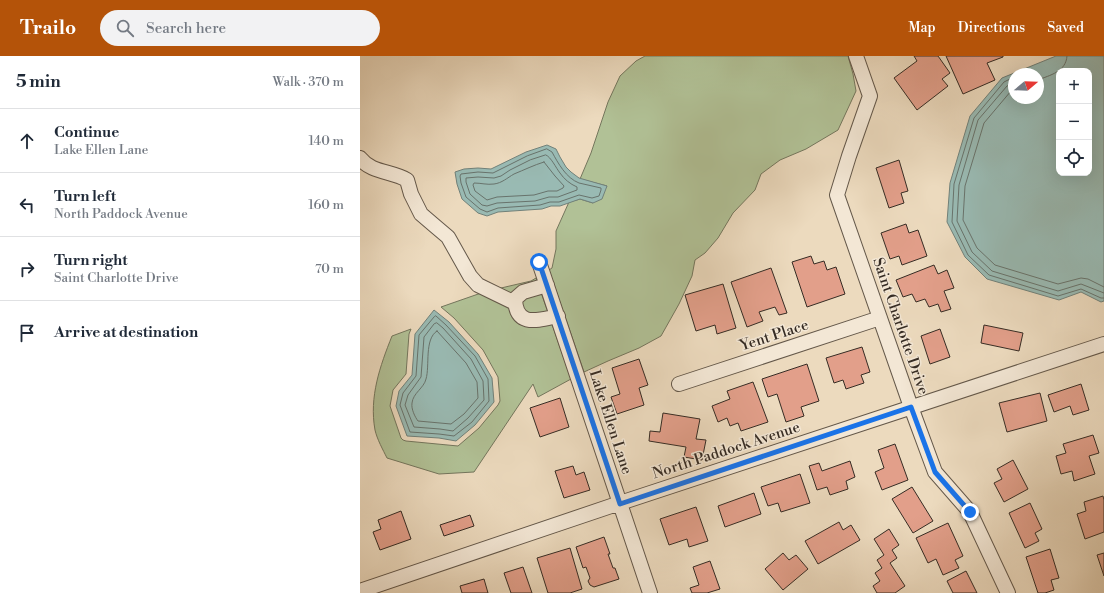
<!DOCTYPE html>
<html lang="en">
<head>
<meta charset="utf-8">
<style>
  body { margin:0; font-family:"Libre Bodoni",serif; background:#f2f2f3; color:#1f2937 }
  .controls { position:absolute; right:12px; top:12px; display:grid; overflow:hidden; border-radius:8px; box-shadow:0 4px 16px #0002 }
  .controls button { width:36px; height:36px; display:grid; place-items:center; padding:0; border:0; border-bottom:1px solid #e0e1e3; background:#fff; color:#1f2937; font:20px sans-serif }
  .compass { position:absolute; left:648px; top:12px; width:36px; height:36px; border-radius:50%; background:#fff; box-shadow:0 4px 16px #0002; rotate:71deg }
  .stop { position:absolute; width:12px; height:12px; margin:-9px; border:3px solid #1a73e8; border-radius:50%; background:#fff }
  .stop.end { background:#1a73e8; border-color:#fff; box-shadow:0 1px 4px #0008 }
  .list { margin:0; padding:0; list-style:none }
  h2 { display:flex; justify-content:space-between; align-items:center; height:52px; margin:0; padding:0 16px; font-size:17px }
  h2 small { font-size:13px; font-weight:400; color:#747a83 }
  .list li { display:grid; grid-template-columns:26px 1fr auto; gap:12px; align-items:center; box-sizing:border-box; height:64px; padding:0 16px; border-top:1px solid #e0e1e3 }
  .list b { display:block; font-size:15px; white-space:nowrap }
  .list p { margin:0; font-size:13px; white-space:nowrap; color:#747a83 }
  .list em { font-size:13px; font-style:normal; color:#747a83 }
  .icon { flex:none; width:22px; height:22px; fill:none; stroke:currentColor; stroke-width:2; stroke-linecap:round; stroke-linejoin:round }
  .map { position:relative; flex:none; width:744px; height:537px; overflow:hidden }
  header { display:flex; align-items:center; gap:24px; box-sizing:border-box; height:56px; padding:0 20px; background:#b45309; color:#fff }
  header strong { font-size:19px }
  nav { display:flex; gap:22px; margin-inline-start:auto; font-size:14px }
  .search { width:280px; height:36px; background:#f2f2f3; display:flex; align-items:center; gap:10px; box-sizing:border-box; padding:0 14px; border-radius:22px; color:#747a83; font-size:15px }
  main { display:flex }
  aside { flex:1; background:#fff }
  .map>svg:first-child { display:block }
  .green { fill:#b1c196; stroke:#74765d }
  .water { fill:#99bab3; stroke:#71817a; fill-rule:evenodd }
  .lines { fill:none; stroke-linecap:round; stroke-linejoin:round }
  .shore { stroke:#68736c; stroke-width:1 }
  .building { fill:#e29f8a; stroke:#362c24 }
  .minor-casing { stroke:#64584a; stroke-width:16 }
  .minor { stroke:#f3e7d5; stroke-width:14 }
  .route { stroke:#1a73e8; stroke-width:5 }
  .labels { text-anchor:middle; stroke-width:3; stroke-linejoin:round; paint-order:stroke }
  .street-label { font-size:15px; fill:#362c24; stroke:#f3e7d5 }
</style>
</head>
<body>
<header>
<strong>Trailo</strong>
<div class="search"><svg class="icon" aria-label="search" viewBox="0 0 24 24"><circle cx="10" cy="10" r="6"/><path d="M15 15l6 6"/></svg>Search here</div>
<nav><a>Map</a><a>Directions</a><a>Saved</a></nav>
</header>
<main>
<aside>
<h2>5 min<small>Walk · 370 m</small></h2>
<ul class="list">
<li><svg class="icon" aria-label="ahead" viewBox="0 0 24 24"><path d="M12 20V5M6 11l6-6 6 6"/></svg><div><b>Continue</b><p>Lake Ellen Lane</p></div><em>140 m</em></li>
<li><svg class="icon" aria-label="left" viewBox="0 0 24 24"><path d="M17 20v-9H6M10 6l-5 5 5 5"/></svg><div><b>Turn left</b><p>North Paddock Avenue</p></div><em>160 m</em></li>
<li><svg class="icon" aria-label="right" viewBox="0 0 24 24"><path d="M7 20v-9h11M14 6l5 5-5 5"/></svg><div><b>Turn right</b><p>Saint Charlotte Drive</p></div><em>70 m</em></li>
<li><svg class="icon" aria-label="arrive" viewBox="0 0 24 24"><path d="M6 21V4h12l-3 4 3 4H6"/></svg><div><b>Arrive at destination</b></div></li>
</ul>
</aside>
<div class="map">
<svg width="744" height="537" viewBox="0 0 744 537">
  <rect width="100%" height="100%" fill="#ecdabe"/>
  <filter id="stains"><feTurbulence type="fractalNoise" baseFrequency=".005" numOctaves="4"/><feColorMatrix values="0 0 0 0 .2 0 0 0 0 .09 0 0 0 0 .02 0 0 0 .5 -.17"/></filter>
  <radialGradient id="worn" r=".72"><stop offset=".6" stop-color="#630" stop-opacity="0"/><stop offset="1" stop-color="#630" stop-opacity=".3"/></radialGradient>
  <path class="green" d="M285 0H488L493 18 496 35 478 74 446 93 420 104 401 118 395 134 373 157 358 182 345 197 335 204 332 220 319 248 301 280 279 292 248 305 224 316 189 214 192 212 196 193V175L209 146 220 143 233 147 247 130 220 123 231 97 248 46 260 20 276 5Z
    M176 222 211 323 178 341 173 328 114 416 79 418 27 402C23 394 17 383 15 374 9 341 20 310 32 280L51 273 49 278 46 318 33 334 30 350 41 382 43 384 46 385 98 390 119 372 138 349 140 345 138 321 123 294 94 262 81 251 124 236 171 225Z"/>
  <path class="water" d="M696 0H744V245L741 246 721 236 699 244 627 223 605 201 587 166 590 127 610 60 642 22ZM699 15H729V117H699ZM654 18H678V42H654Z
    M187 89 196 93 200 101 206 111 211 116 219 122 247 130 242 143 233 147 220 143 200 150H191L182 153 138 156 127 160 118 157 102 143 97 128 95 116 104 113 118 112 131 113 166 96Z
    M74 254 89 266 118 298 132 322 134 346 115 369 96 385 79 382 47 380 36 350 39 335 52 319 55 278Z"/>
  <g class="lines">
    <path class="shore" d="M654 21 644 26 614 62 594 128 592 166 608 199 629 219 698 240 721 233 741 242H744
      M678 24C690 19 706 16 707 0
      M654 27 647 30 618 64 599 129 597 165 612 196 632 215 698 235 721 228 744 237
      M654 33 651 35 624 67 605 130 603 164 617 192 635 209 698 228 721 222 728 223 744 231
      M187 93 192 96C198 107 206 122 219 127 226 129 234 130 241 132V134L239 140 232 142 219 139 199 146H190L180 149 138 152 127 156 120 153 106 141 101 127 100 120 101 118 118 116 133 117 167 100Z
      M186 99C191 101 196 112 200 117 204 123 210 128 217 131V134L198 141H189L175 145 137 147 127 150 122 149 110 138 106 126V122L118 121 134 122 141 120 150 114 170 104Z
      M184 106 195 120 204 130 203 132 197 135H188L174 139 137 141 127 144 115 135 113 129 114 127C121 127 127 129 134 128 142 127 147 122 154 118 164 114 174 109 184 106Z
      M76 260 86 269 115 300 128 323 129 345 112 366 94 380 79 378 50 376 40 349 43 337 56 320 59 279 74 261Z
      M77 267 83 272 111 303 123 325 124 344 108 362 93 375 80 373 54 371 45 349 48 339 61 321 64 281 74 268Z
      M77 275 106 307 117 326 118 342 104 358 91 368 58 365C55 361 51 353 52 347 53 337 64 332 66 323 70 310 64 283 77 275Z"/>
  </g>
  <path class="building" d="M554 0H578L590 17 582 23 588 30 557 54 534 22 557 5Z
    M586 0H643V1L627 7 635 24 603 38Z
    M539 104 548 135 541 137 544 147 529 152 516 112Z
    M546 168 549 177 558 174 567 200 542 209 539 200 530 203 521 177Z
    M451 200 454 208 464 205 467 214 476 211 485 238 447 251 432 206Z
    M574 209 578 218 587 214 594 232 584 235 591 253 581 256 578 248 569 251 565 243 556 246 552 238 543 241 536 224Z
    M411 212 427 257 419 259 415 251 399 256 403 265 387 271 371 226Z
    M363 228 376 272 357 278 355 269 336 275 325 239Z
    M624 269 663 277 659 295 621 287Z
    M580 273 590 301 570 308 561 280Z
    M502 291 510 316 501 319 504 327 486 333 483 324 474 327 466 302Z
    M279 303 288 329 279 332 284 349 257 358 251 341 260 338 252 312Z
    M447 308 459 345 441 351 444 360 426 366 417 338 408 341 402 323Z
    M393 326 408 366 381 375 378 367 370 370 367 362 358 366 352 350 370 343 367 335Z
    M721 328 729 354 713 359 710 350 694 356 688 339Z
    M680 337 687 365 647 376 639 347Z
    M200 342 209 371 180 381 170 352Z
    M303 357 340 363 336 383 346 384 342 404 324 401 326 391 289 385 290 375 300 376Z
    M733 379 739 397 729 400 735 418 714 425 712 415 701 418 696 400 706 397 703 388Z
    M535 388 548 424 522 434 515 416 524 412 518 394Z
    M653 404 668 433 644 446 634 427 642 423 637 413Z
    M490 405 495 421 486 425 488 433 470 439 467 431 457 434 449 410 459 407 462 415Z
    M213 410 216 419 224 416 230 434 204 442 195 415Z
    M440 418 450 447 421 456 418 447 408 450 401 431Z
    M552 431 573 465 553 477 532 443Z
    M394 437 401 458 365 471 358 450Z
    M743 440 744 444V476L725 483 717 458 726 455 724 446Z
    M670 447 682 473 675 477 679 485 665 492 649 457Z
    M336 451 348 485 329 491 327 483 309 489 300 463Z
    M41 455 51 483 20 494 13 476 21 473 18 464Z
    M110 459 114 470 84 480 80 469Z
    M479 466 483 474 491 469 500 484 458 508 445 485Z
    M588 467 603 500 595 504 599 512 583 519 576 503 568 507 556 482Z
    M529 473 539 489 532 494 537 502 530 507 545 530 535 537H517L513 530 520 525 515 517 522 512 517 504 524 499 514 483Z
    M244 481 250 498H248L253 512H255L259 523 234 531 230 529 228 525 230 522 226 511 223 512 216 491Z
    M210 492 222 533 210 537H188L177 502Z
    M690 493 699 522 691 524 694 534 685 537H678L666 501Z
    M423 497 429 504 436 499 448 513 423 534 405 513Z
    M744 497V520L737 499Z
    M350 505 360 533 347 537H332L330 532 339 529 333 511Z
    M163 511 172 537H151L144 517Z
    M606 515 617 537H593L587 525Z
    M124 523 128 537H102L100 530Z"/>
  <g class="lines">
    <g class="minor-casing">
      <path id="minor" d="M496 0 510 40 489 100 477 139 551 351 575 416 610 456 648 537
        M0 102C11 117 32 115 47 124L51 138 61 158 75 170 88 181 110 220 118 229 155 247
        M179 206 290 537
        M187 229 163 236 155 243C156 272 178 264 198 260
        M319 328 520 262
        M0 535 260 447 744 288"/>
    </g>
    <use href="#minor" class="minor"/>
  </g>
  <g class="lines">
    <path class="route" d="M179 206 260 448 551 351 575 416 610 456"/>
  </g>
  <g class="labels">
    <g class="street-label">
      <text transform="translate(541 270) rotate(71)" y="5">Saint Charlotte Drive</text>
      <text transform="translate(414 279) rotate(-18)" y="5">Yent Place</text>
      <text transform="translate(251 366) rotate(72)" y="5">Lake Ellen Lane</text>
      <text transform="translate(366 394) rotate(-18)" y="5">North Paddock Avenue</text>
    </g>
  </g>
  <rect width="100%" height="100%" filter="url(#stains)"/>
  <rect width="100%" height="100%" fill="url(#worn)"/>
</svg>
<div class="controls">
<button>+</button>
<button>−</button>
<button><svg class="icon" aria-label="locate" viewBox="0 0 24 24"><circle cx="12" cy="12" r="6"/><path d="M12 2v4M12 18v4M2 12h4M18 12h4"/></svg></button>
</div>
<svg class="compass" viewBox="-18 -18 36 36"><path d="M0-13l5 13h-10z" fill="#e53935"/><path d="M0 13l5-13h-10z" fill="#747a83"/></svg>
<div class="stop" style="left:179px;top:206px"></div>
<div class="stop end" style="left:610px;top:456px"></div>
</div>
</main>
</body>
</html>
